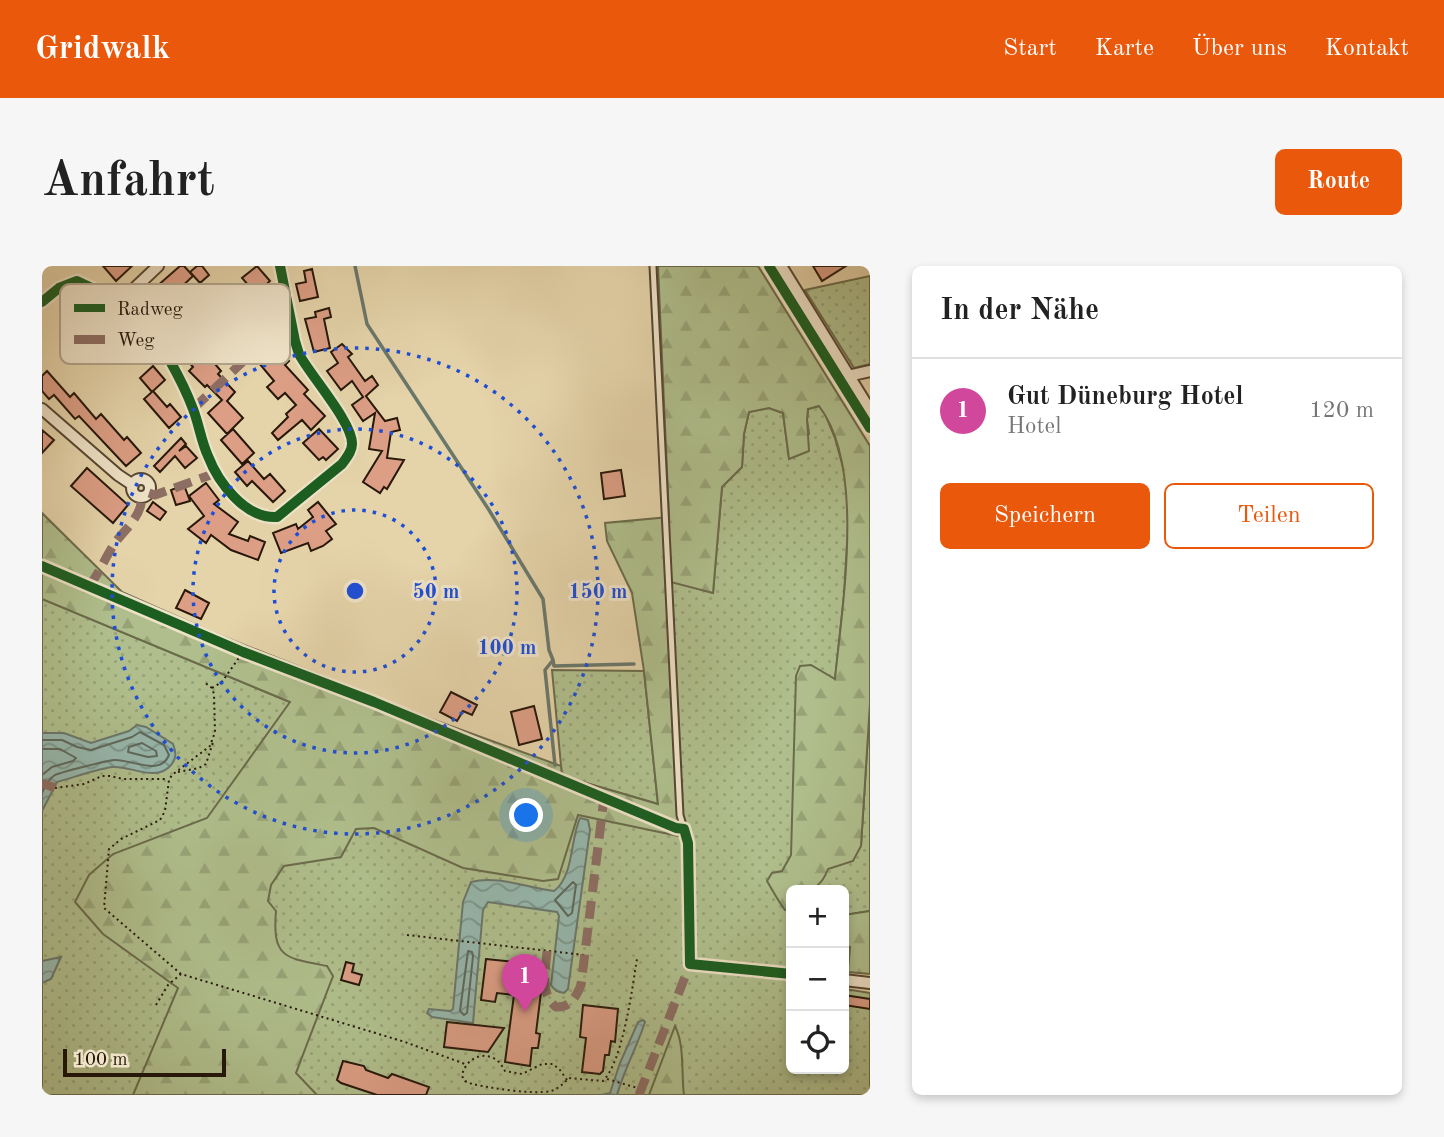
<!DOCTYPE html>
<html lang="de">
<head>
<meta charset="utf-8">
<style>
  body { margin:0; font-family:"Old Standard TT",serif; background:#f6f6f6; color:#222 }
  .controls { position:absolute; right:21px; bottom:21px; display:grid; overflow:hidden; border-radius:10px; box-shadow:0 4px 10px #0003 }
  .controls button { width:63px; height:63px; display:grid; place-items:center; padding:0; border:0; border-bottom:2px solid #e0e0e0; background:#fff; color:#222; font:35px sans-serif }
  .scale { position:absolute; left:21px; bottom:18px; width:163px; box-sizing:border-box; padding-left:7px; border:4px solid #27180a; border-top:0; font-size:19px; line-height:24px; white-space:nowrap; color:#27180a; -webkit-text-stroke:5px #eee2c7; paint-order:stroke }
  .you { position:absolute; left:485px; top:550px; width:24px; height:24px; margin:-18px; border:5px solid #fff; border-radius:50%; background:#1a73e8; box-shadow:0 0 0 10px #1a73e833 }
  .badge { display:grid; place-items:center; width:46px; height:46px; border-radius:50%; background:#ea580c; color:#fff; font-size:23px; font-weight:700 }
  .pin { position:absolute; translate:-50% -58px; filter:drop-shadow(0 2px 4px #0008) }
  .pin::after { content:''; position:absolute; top:37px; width:24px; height:21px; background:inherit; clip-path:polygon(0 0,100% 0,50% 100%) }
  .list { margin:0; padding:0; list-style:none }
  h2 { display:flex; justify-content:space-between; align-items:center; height:91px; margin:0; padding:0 28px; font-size:30px }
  h2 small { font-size:23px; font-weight:400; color:#767676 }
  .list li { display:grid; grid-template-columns:46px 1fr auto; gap:21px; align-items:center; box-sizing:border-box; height:105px; padding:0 28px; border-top:2px solid #e0e0e0 }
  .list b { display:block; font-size:26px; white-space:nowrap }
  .list p { margin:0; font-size:23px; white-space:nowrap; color:#767676 }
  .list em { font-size:23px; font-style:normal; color:#767676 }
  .actions { display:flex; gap:14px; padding:21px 28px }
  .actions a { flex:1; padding:16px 0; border:2px solid #ea580c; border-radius:10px; text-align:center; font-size:24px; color:#ea580c }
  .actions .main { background:#ea580c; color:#fff }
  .icon { flex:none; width:38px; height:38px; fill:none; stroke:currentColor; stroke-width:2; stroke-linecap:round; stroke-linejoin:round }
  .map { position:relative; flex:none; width:828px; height:829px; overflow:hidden; border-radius:10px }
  header { display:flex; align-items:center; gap:42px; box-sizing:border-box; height:98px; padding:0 35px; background:#ea580c; color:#fff }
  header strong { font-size:33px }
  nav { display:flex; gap:38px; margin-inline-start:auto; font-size:24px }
  .intro { display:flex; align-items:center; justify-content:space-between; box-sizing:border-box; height:168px; padding:0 42px }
  h1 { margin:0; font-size:49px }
  .button { padding:18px 32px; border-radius:10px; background:#ea580c; color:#fff; font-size:24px; font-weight:700 }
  main { display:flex; gap:42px; padding:0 42px }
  aside { flex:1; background:#fff; border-radius:10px; box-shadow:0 4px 10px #0003 }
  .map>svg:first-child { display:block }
  .grass { fill:url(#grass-dots); stroke:#6b6b4b; stroke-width:2 }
  .forest { fill:url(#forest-firs); stroke:#6b6b4b; stroke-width:2 }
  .water { fill:url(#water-waves); stroke:#6a776b; stroke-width:2 }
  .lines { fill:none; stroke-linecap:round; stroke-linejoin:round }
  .shore { stroke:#5e685b; stroke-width:2 }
  .stream { stroke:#6a776b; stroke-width:3.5 }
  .building { fill:#dc9e85; stroke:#27180a; stroke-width:2 }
  .service-casing { stroke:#564732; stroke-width:9 }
  .minor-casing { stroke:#564732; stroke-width:14 }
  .tertiary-casing { stroke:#564732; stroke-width:16 }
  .path { stroke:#27180a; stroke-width:2; stroke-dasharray:2 3.5; stroke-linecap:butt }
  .service { stroke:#eee2c7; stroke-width:5 }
  .minor { stroke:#eee2c7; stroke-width:10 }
  .tertiary { stroke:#eee2c7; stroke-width:12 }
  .quiet { stroke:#8d6e63; stroke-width:9; stroke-dasharray:18 9; stroke-linecap:butt }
  .cycleway-casing { stroke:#eee2c7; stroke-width:15 }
  .cycleway { stroke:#1b5e20; stroke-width:10 }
  .ring { fill:none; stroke:#1d4ed8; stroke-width:3.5; stroke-dasharray:3.5 7 }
  .key { fill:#eee2c7; stroke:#b2a58e; stroke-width:2 }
  .key-label { font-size:19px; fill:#27180a }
  .centre { fill:#1d4ed8; stroke:#eee2c7; stroke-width:3.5 }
  .ring-label { font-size:21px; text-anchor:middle; font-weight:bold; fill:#1d4ed8; stroke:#eee2c7; stroke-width:6; stroke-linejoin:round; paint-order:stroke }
</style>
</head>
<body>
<header>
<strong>Gridwalk</strong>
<nav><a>Start</a><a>Karte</a><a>Über uns</a><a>Kontakt</a></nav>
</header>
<div class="intro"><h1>Anfahrt</h1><a class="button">Route</a></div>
<main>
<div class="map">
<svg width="828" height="829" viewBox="0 0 828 829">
  <defs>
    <pattern id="grass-dots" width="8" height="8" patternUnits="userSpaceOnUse" patternTransform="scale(1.75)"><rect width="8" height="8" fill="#afbe8c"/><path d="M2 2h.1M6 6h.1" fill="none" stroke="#97a377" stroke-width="1.8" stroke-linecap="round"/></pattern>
    <pattern id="forest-firs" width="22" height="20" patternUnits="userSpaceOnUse" patternTransform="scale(1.75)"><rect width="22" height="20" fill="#afbe8c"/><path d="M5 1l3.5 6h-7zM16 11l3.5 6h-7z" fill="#97a377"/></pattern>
    <pattern id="water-waves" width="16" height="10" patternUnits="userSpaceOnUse" patternTransform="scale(1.75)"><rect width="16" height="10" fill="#96b7ac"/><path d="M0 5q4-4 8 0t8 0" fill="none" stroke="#7a948a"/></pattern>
  </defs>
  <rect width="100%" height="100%" fill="#e5d3a9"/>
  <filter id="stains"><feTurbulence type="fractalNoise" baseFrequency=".00286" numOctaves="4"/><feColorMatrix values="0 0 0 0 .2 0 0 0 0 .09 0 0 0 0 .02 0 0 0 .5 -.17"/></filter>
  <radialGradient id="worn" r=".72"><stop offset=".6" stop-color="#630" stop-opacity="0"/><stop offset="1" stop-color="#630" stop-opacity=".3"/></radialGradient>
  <path class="grass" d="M828 10V98L812 102 763 24Z
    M777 140 783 148 793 172 805 216 806 261 802 329 793 414 819 580 828 437V645L802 649V624H749V803H802V679L808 680 803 723 828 727V829H0V333L248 436 641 571 629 315 671 327 680 221 700 201 702 168 707 146 727 142 741 147 747 192 767 168 765 154 766 143Z
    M510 404 602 405 616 538 520 510Z"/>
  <path class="forest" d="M616 0H716L828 180V437L819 580 811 595 786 603C778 624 770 624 749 624V642L743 644C739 639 729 622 725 615L730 607 740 605 749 589 754 410 758 400 769 399 793 413C800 340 824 201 777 140L766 143 765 154 767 185 747 193 741 147 727 142 707 146 702 168 700 201 680 221 671 327 629 316 641 571 536 549 516 613 501 615 421 602 332 562 314 563 299 591 242 600 229 619 226 635 234 645C230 692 243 692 285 700L291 710 254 807 275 829H91L136 722 61 668 33 636 47 609 71 588 165 552 248 436 0 333V247L80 326 170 366 384 451 519 500 520 510 616 538 602 405 590 327 565 275 563 257 627 251Z
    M828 645V708L806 706 808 681 802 679V649Z
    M633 760C643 780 639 807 642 829H607Z"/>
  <path class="water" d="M95 459 104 461 131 478C134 486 135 492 129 499 114 517 88 499 70 501 52 504 33 511 15 516L0 545V467H22L49 477 87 465Z
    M538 552 546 554 548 564 526 723 522 727C516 726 513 725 509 719L517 650 515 646 446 636 441 644 431 757 390 751 385 747 387 743 408 745 411 743 421 636 429 616C455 609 486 622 512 625 532 610 528 574 538 552Z
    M19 691 9 713 0 717V695Z
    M601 754 603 756C595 781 582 804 575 829H559L568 827 578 797 596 756Z"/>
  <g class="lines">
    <path class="shore" d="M0 474H20L35 481 49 484 90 471 98 466 122 479 127 489C118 511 89 493 72 494 64 495 19 506 13 509 6 513 3 521 0 527
      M100 477 114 485 115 490 106 491 86 486 87 481Z
      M0 483H18L34 492 31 495 10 501 0 509
      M531 616 534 619 530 647 526 650 513 634Z
      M426 685 430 686 431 690 425 747 422 749 418 745Z"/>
    <path class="stream" d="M313 0 325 58 447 244 501 333 507 384 511 394 503 404 513 499
      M511 394 512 400 592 398"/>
  </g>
  <path class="building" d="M61 0H90L74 15Z
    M138 0H142L151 10 132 28 141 37 133 44 124 33 109 47 98 35Z
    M155 0H160L167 9 158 17 148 6Z
    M215 0 228 15 214 28 200 12Z
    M771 0H804L780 15Z
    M270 3 276 31 258 35 254 18 264 16 262 5Z
    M287 42 289 51 282 53 288 82 272 86 263 53 274 51 273 46Z
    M145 65 179 105 176 108 193 126 185 135 201 152 185 168 166 147 180 134 165 119 163 121 147 105 151 101 131 77Z
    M300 78 310 88 306 91 323 115 330 110 336 119 324 130 343 155 355 152 358 164 349 166 345 192 362 194 345 223 342 221 338 227 321 216 340 185 327 183 333 147 321 155 310 139 321 131 310 115 299 124 285 105 296 97 289 86Z
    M233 80 247 95 243 99 266 124 262 128 283 150 269 164 260 154 236 174 230 167 246 151 244 148 254 139 243 127 236 133 225 121 232 115 217 97 215 98 209 92 221 81 226 86Z
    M111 100 123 114 111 125 125 141 128 138 139 151 127 162 102 133 110 126 98 112Z
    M5 105 28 131 32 127 54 153 59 148 82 174 85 171 99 187 84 200 37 150 33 153 12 129 7 133 0 125V110Z
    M191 163 212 187 200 198 179 174Z
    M277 163 296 183 284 194 281 191 277 194 261 177Z
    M0 164 12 174 0 187Z
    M139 172 144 178 137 185 144 180 155 192 143 202 133 190 118 206 112 200Z
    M206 195 222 213 228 208 243 225 231 236 210 215 205 220 193 206Z
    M45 202 86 239 71 257 29 220Z
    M579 204 583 230 562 233 559 207Z
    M164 217 177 234 172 238 196 256 187 268 206 275 208 270 223 276 216 294 189 284 169 269 164 277 146 263 162 250 147 230Z
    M142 219 148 235 134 239 129 224Z
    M111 236 124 246 118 254 105 245Z
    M276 236 294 258 284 265 290 273 281 280 269 285 266 277 239 287 231 267 254 258 256 263 271 251 266 244Z
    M143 324 167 337 159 353 134 342Z
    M409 426 435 439 430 449 421 445 415 455 398 446Z
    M492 440 500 473 477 479 469 446Z
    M444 693 500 699 497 725 499 726 494 767 498 768 496 782H490L488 800 463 796 472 729 455 727 453 736 439 734Z
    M304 696 312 698 310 706 320 709 317 719 299 714Z
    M802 729 828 733V743L802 739Z
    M541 739 576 743 573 776 569 775 567 789H563L561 805 558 808 540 806 544 772 538 771Z
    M405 756 462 762 446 786 402 781Z
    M301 795 322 800 324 804 346 812 350 808 387 821 384 829H335L299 817 295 814Z"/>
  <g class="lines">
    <g class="service-casing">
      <path id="service" d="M611 0 638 549 646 577 648 698"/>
    </g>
    <g class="minor-casing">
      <path id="minor" d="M0 36 17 22 35 15C72 31 107 58 128 95 136 109 145 127 151 143 157 158 159 175 166 190 176 216 203 253 235 251L300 198C304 192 310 186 310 178 311 157 268 109 257 88L253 75 238 0
        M77 37 116 0
        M806 110 828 105
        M0 143 76 209 91 219
        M90 222a9 9 0 1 1 18 0a9 9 0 1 1-18 0Z
        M648 698 749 708
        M802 714 828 717"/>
    </g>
    <g class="tertiary-casing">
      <path id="tertiary" d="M738 0 828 146"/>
    </g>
    <path class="path" d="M170 422 180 416 201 386
      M136 506 157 502 164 498 171 476
      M13 522 42 518 60 510H68L81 513H125
      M365 669 543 689
      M139 708 62 642 67 583 79 573 118 554 123 545 127 514 130 509 168 480 173 466 172 428 170 422 162 416
      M114 739 126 719 139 708 363 776 423 798
      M565 813 599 823
      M525 814 518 804 511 798H500L480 808 463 805C460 800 457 794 451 792 437 785 422 796 420 810L423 815 430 818C450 822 489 829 509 825 516 823 521 818 527 812L561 815C581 795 590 723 595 693"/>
    <use href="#service" class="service"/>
    <use href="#minor" class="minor"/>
    <use href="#tertiary" class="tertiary"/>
    <path class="quiet" d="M151 143 248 51
      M107 227 113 229 174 207
      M47 320C57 308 62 294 71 280 81 264 99 253 100 231
      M0 517 13 522
      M505 685C504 704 497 727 514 741 528 742 534 731 539 719L562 532
      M597 829 648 698"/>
    <g class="cycleway-casing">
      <path id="cycleway" d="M727 0 828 162
        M0 36 17 22 35 15C72 31 107 58 128 95 136 109 145 127 151 143 157 158 159 175 166 190 176 216 203 253 235 251L300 198C304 192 310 186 310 178 311 157 268 109 257 88L253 75 238 0
        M0 300 201 386 332 436 634 562 642 563 646 577 648 698 749 708"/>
    </g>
    <use href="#cycleway" class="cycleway"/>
  </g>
  <g class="ring">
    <circle cx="313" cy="325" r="81"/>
    <circle cx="313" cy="325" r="162"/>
    <circle cx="313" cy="325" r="243"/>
  </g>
  <rect x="18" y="18" width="230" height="80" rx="10" class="key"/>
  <rect x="32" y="38" width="31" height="8" fill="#1b5e20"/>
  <rect x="32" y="69" width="31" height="9" fill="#8d6e63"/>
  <g class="key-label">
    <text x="75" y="49">Radweg</text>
    <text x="75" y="80">Weg</text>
  </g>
  <circle cx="313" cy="325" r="10" class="centre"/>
  <g class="ring-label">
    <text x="394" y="332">50 m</text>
    <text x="556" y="332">150 m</text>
    <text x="465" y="388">100 m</text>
  </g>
  <rect width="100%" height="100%" filter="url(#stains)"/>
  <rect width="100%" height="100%" fill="url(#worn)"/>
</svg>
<div class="controls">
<button>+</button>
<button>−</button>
<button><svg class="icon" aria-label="locate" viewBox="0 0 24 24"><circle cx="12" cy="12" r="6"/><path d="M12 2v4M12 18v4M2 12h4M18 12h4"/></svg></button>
</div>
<div class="scale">100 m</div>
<div class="you"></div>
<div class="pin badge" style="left:483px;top:746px;background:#d1479c">1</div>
</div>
<aside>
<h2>In der Nähe<small></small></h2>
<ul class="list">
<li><span class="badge" style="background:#d1479c">1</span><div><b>Gut Düneburg Hotel</b><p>Hotel</p></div><em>120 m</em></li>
</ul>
<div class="actions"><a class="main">Speichern</a><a>Teilen</a></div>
</aside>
</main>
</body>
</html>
